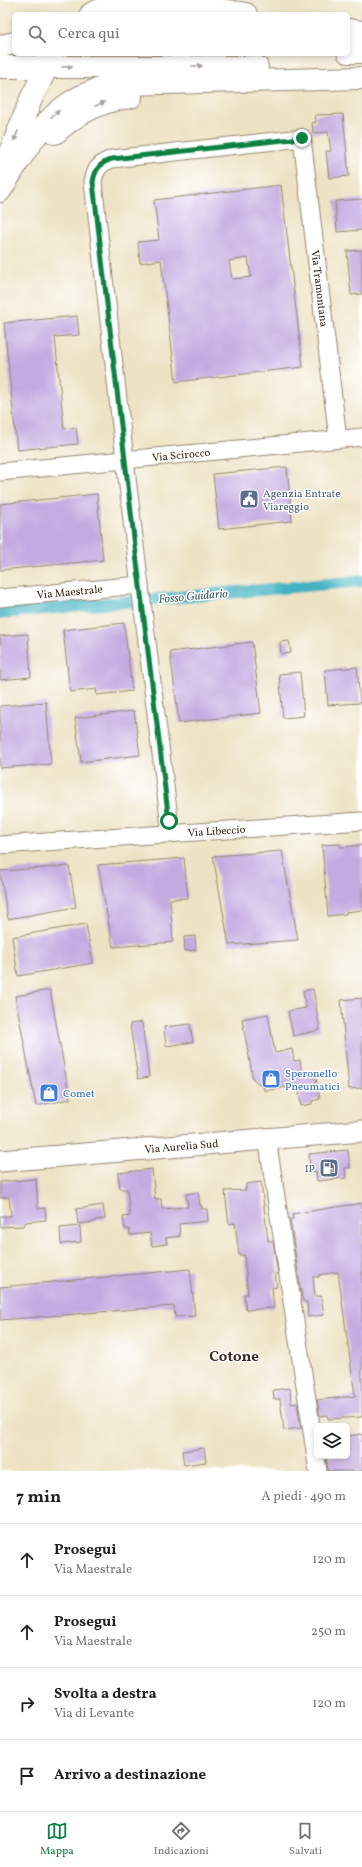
<!DOCTYPE html>
<html lang="it">
<head>
<meta charset="utf-8">
<style>
  body { margin:0; font-family:Vollkorn,serif; background:#f2f2f2; color:#202124 }
  .controls { position:absolute; right:12px; bottom:12px; display:grid; overflow:hidden; border-radius:6px; box-shadow:0 2px 6px #0003 }
  .controls button { width:36px; height:36px; display:grid; place-items:center; padding:0; border:0; border-bottom:1px solid #e0e0e0; background:#fff; color:#202124; font:20px sans-serif }
  .stop { position:absolute; width:12px; height:12px; margin:-9px; border:3px solid #0b8043; border-radius:50%; background:#fff }
  .stop.end { background:#0b8043; border-color:#fff; box-shadow:0 1px 4px #0008 }
  .list { margin:0; padding:0; list-style:none }
  h2 { display:flex; justify-content:space-between; align-items:center; height:52px; margin:0; padding:0 16px; font-size:17px }
  h2 small { font-size:13px; font-weight:400; color:#757577 }
  .list li { display:grid; grid-template-columns:26px 1fr auto; gap:12px; align-items:center; box-sizing:border-box; height:72px; padding:0 16px; border-top:1px solid #e0e0e0 }
  .list b { display:block; font-size:15px; white-space:nowrap }
  .list p { margin:0; font-size:13px; white-space:nowrap; color:#757577 }
  .list em { font-size:13px; font-style:normal; color:#757577 }
  .icon { flex:none; width:22px; height:22px; fill:none; stroke:currentColor; stroke-width:2; stroke-linecap:round; stroke-linejoin:round }
  .map { position:relative; flex:none; width:362px; height:1471px; overflow:hidden }
  .search { position:absolute; background:#fff; box-shadow:0 2px 6px #0003; left:12px; right:12px; top:12px; height:44px; display:flex; align-items:center; gap:10px; box-sizing:border-box; padding:0 14px; border-radius:6px; color:#757577; font-size:15px }
  .sheet { height:340px; background:#fff }
  nav { display:flex; justify-content:space-around; align-items:center; box-sizing:border-box; height:56px; border-top:1px solid #e0e0e0; background:#fff; font-size:11px; color:#757577 }
  nav a { display:grid; justify-items:center; gap:2px }
  nav .on { color:#0b8043 }
  .map>svg:first-child { display:block }
  .lines { fill:none; stroke-linecap:round; stroke-linejoin:round }
  .canal { stroke:#45b2c2; stroke-width:12 }
  .building { fill:#c5aae1; fill-rule:evenodd }
  .minor-casing { stroke:#948671; stroke-width:19 }
  .major-casing { stroke:#948671; stroke-width:23 }
  .highway-casing { stroke:#948671; stroke-width:24 }
  .minor { stroke:#fff; stroke-width:17 }
  .major { stroke:#fff; stroke-width:21 }
  .highway { stroke:#fff; stroke-width:22 }
  .oneway { fill:#a79f9a }
  .route { stroke:#0b8043; stroke-width:5 }
  .labels { text-anchor:middle; stroke-width:3; stroke-linejoin:round; paint-order:stroke }
  .street-label { font-size:11px; fill:#3b2a1e; stroke:#fff }
  .service-label { font-size:11px; fill:#4e5e75; stroke:#fff; text-anchor:start }
  .shop-label { font-size:11px; fill:#366cbe; stroke:#fff; text-anchor:start }
  .water-label { font-size:12px; font-style:italic; fill:#3f6060; stroke:#fff }
  .district-label { font-size:15px; font-weight:bold; fill:#3b2a1e; stroke:#fff }
</style>
</head>
<body>
<div class="map">
<svg width="362" height="1471" viewBox="0 0 362 1471">
  <rect width="100%" height="100%" fill="#fff"/>
  <filter id="ink" filterUnits="userSpaceOnUse"><feTurbulence type="fractalNoise" baseFrequency=".025" numOctaves="2"/><feDisplacementMap in="SourceGraphic" scale="8" xChannelSelector="R" yChannelSelector="G"/><feConvolveMatrix kernelMatrix="1 2 1 2 8 2 1 2 1" color-interpolation-filters="sRGB"/></filter>
  <filter id="wash" filterUnits="userSpaceOnUse"><feTurbulence type="fractalNoise" baseFrequency=".012" numOctaves="4" result="noise"/><feDisplacementMap in="SourceGraphic" scale="16" xChannelSelector="R" yChannelSelector="G"/><feGaussianBlur stdDeviation="0.9" result="paint"/><feColorMatrix in="noise" values="0 0 0 0 0 0 0 0 0 0 0 0 0 0 0 0 0 1.4 0 .05"/><feComposite in="paint" operator="in"/></filter>
  <g filter="url(#wash)">
    <rect width="100%" height="100%" fill="#eee2c4"/>
    <g class="lines">
      <path class="canal" d="M0 613 362 581"/>
    </g>
    <g id="blocks">
      <path class="building" d="M343 114 349 176 329 178 326 151H331L328 132 313 133 312 123 316 122 315 115Z
        M281 185 303 367 176 382 161 260 140 263 138 242 159 240 154 200ZM248 258 251 277 232 279 229 261Z
        M362 199V230L337 232 335 201Z
        M362 250V294L351 295 347 251Z
        M77 316 79 335 55 337 64 429 76 427 78 444 17 450 4 323Z
        M287 467 292 521 219 529 213 474Z
        M97 494 103 560 0 570V504Z
        M124 623 132 691 97 695 96 689 70 692 63 630Z
        M28 634 31 677 0 680V636Z
        M289 641 291 653 281 654 280 642Z
        M252 642 261 713 179 723 170 652Z
        M357 667 360 703 328 705 325 670Z
        M300 672 304 716 283 718 279 674Z
        M46 702 51 764 0 768V706Z
        M134 711 140 755 81 762 75 718Z
        M340 844 341 847 362 845V910L346 912V914L328 916 322 845Z
        M282 851 298 940 229 945 213 856Z
        M184 858 188 898 170 899 173 942 113 947 98 865Z
        M69 866 76 907 8 919 0 871Z
        M86 924 93 963 18 976 12 937Z
        M195 936 196 950 185 951 184 937Z
        M313 989 320 1030 293 1036 288 1011 306 1008 303 991Z
        M50 990 70 1099 36 1106 15 996Z
        M362 998V1088L349 1089 341 1000Z
        M268 1014 275 1053 292 1049 294 1061 300 1060 302 1074 315 1073 320 1099 312 1101V1104L301 1106 298 1085 264 1091V1088L253 1079 242 1019Z
        M142 1022 149 1077 138 1079 130 1024Z
        M190 1024 193 1042 166 1046 164 1027Z
        M348 1150 350 1168H345L346 1178 317 1181 316 1171 310 1172 309 1154Z
        M152 1169 155 1199H161L162 1209 188 1207 186 1194 198 1192 200 1205H201L202 1209H207L208 1221 179 1224 180 1236 166 1238 167 1244 152 1246 150 1233 130 1235 129 1229H125L123 1217 130 1216 127 1189H120L118 1173Z
        M36 1179 38 1209 45 1208 46 1220 26 1222 23 1226 0 1227V1216H11L9 1197 0 1198V1182Z
        M261 1182 268 1241H273L278 1274H275L277 1287 272 1288 274 1308 246 1310 244 1294H248L244 1255H239L235 1223 229 1224 225 1191 246 1190V1184Z
        M362 1203V1417L328 1419V1415L320 1416 317 1400 355 1396 338 1272 319 1275V1277H313L315 1296H321L324 1315 308 1317 307 1302H304L302 1298 290 1219H293L292 1214Z
        M103 1205 105 1219 95 1220V1222L78 1224 76 1209Z
        M80 1226 81 1242 61 1244 60 1228Z
        M190 1269 195 1316 175 1317 174 1306 0 1320V1287Z
        M290 1388 291 1404 297 1403 301 1428 284 1430 280 1399H274L273 1390Z
        M362 1434V1471H328L326 1457 347 1456V1436Z
        M204 1448 206 1462 184 1465 182 1451Z"/>
    </g>
  </g>
  <g filter="url(#ink)">
    <use href="#blocks" fill-opacity="0" stroke="#948671" stroke-width="1"/>
    <g class="lines">
      <g class="minor-casing">
        <g id="minor">
          <path id="s1" d="M0 472 362 437"/>
          <path id="s2" d="M0 598 140 585"/>
          <path id="s3" d="M171 834 134 538 93 182C95 169 100 163 112 159L302 138 338 439"/>
          <path id="s4" d="M0 845 362 821"/>
          <path d="M267 1138 318 1471"/>
        </g>
      </g>
      <g class="major-casing">
        <g id="major">
          <path id="s5" d="M0 1161 362 1131"/>
        </g>
      </g>
      <g class="highway-casing">
        <path id="highway" d="M91 14 123 0
          M113 14C157 0 201 7 246 14
          M348 30 362 32
          M0 46 14 43
          M348 52H362
          M0 67H257
          M55 133C77 113 102 100 131 97
          M5 166 31 99 43 75
          M0 191C33 138 58 89 127 84L362 78"/>
      </g>
      <use href="#minor" class="minor"/>
      <use href="#major" class="major"/>
      <use href="#highway" class="highway"/>
    </g>
    <defs><path id="oneway-solid" d="M-6-.8H1V-3.2L6.5 0L1 3.2V.8H-6Z"/></defs>
    <g class="oneway">
      <use href="#oneway-solid" transform="translate(197 66)"/>
      <use href="#oneway-solid" transform="translate(67 67)"/>
      <use href="#oneway-solid" transform="translate(100 104) rotate(-22)"/>
      <use href="#oneway-solid" transform="translate(55 114) rotate(-41)"/>
      <use href="#oneway-solid" transform="translate(16 136) rotate(111)"/>
    </g>
  </g>
  <g class="lines" filter="url(#ink)">
    <path class="route" d="M169 821 134 538 93 182C95 169 100 163 112 159L302 138"/>
  </g>
  <defs>
    <g id="civic-square" transform="scale(1)"><rect x="-9" y="-9" width="18" height="18" rx="4" fill="#5c6f8a" stroke="#fff"/><path d="M-.6-6.5H3V-4.5H.6V-3L4-1V1h2V6H-6V1h2V-1L-.6-3ZM-1.2 2.5V6h2.4V2.5Z" fill="#fff"/></g>
    <g id="shop-square" transform="scale(1)"><rect x="-9" y="-9" width="18" height="18" rx="4" fill="#3f7fe0" stroke="#fff"/><path d="M-5-2.5h2.3a2.7 3.5 0 0 1 5.4 0H5L5.5 6h-11ZM-1.5-2.5h3a1.5 2.3 0 0 0-3 0Z" fill="#fff"/></g>
    <g id="fuel-square" transform="scale(1)"><rect x="-9" y="-9" width="18" height="18" rx="4" fill="#5c6f8a" stroke="#fff"/><path d="M-5.5-6h7V0h2V4h1.3V-2.5L3-4.5l.8-.8L6-3V5H2.5V1h-1V6h-7ZM-4.2-4.7v3.2H.2V-4.7Z" fill="#fff"/></g>
  </defs>
  <g fill-rule="evenodd">
    <use href="#civic-square" x="249" y="499"/>
    <use href="#shop-square" x="271" y="1079"/>
    <use href="#shop-square" x="49" y="1093"/>
    <use href="#fuel-square" x="329" y="1168"/>
  </g>
  <g class="labels">
    <g class="street-label">
      <text dy="4" stroke="none"><textPath href="#s3" startOffset="1031">Via Tramontana</textPath></text>
      <text dy="4" stroke="none"><textPath href="#s1" startOffset="182">Via Scirocco</textPath></text>
      <text dy="4" stroke="none"><textPath href="#s2" startOffset="70">Via Maestrale</textPath></text>
      <text dy="4" stroke="none"><textPath href="#s4" startOffset="217">Via Libeccio</textPath></text>
      <text dy="4" stroke="none"><textPath href="#s5" startOffset="182">Via Aurelia Sud</textPath></text>
    </g>
    <g class="service-label">
      <text x="263" y="497">Agenzia Entrate<tspan x="263" dy="13">Viareggio</tspan></text>
      <text x="315" y="1172" text-anchor="end">IP</text>
    </g>
    <g class="shop-label">
      <text x="285" y="1077">Speronello<tspan x="285" dy="13">Pneumatici</tspan></text>
      <text x="63" y="1097">Comet</text>
    </g>
    <g class="water-label">
      <text transform="translate(193 596) rotate(-5)" y="4">Fosso Guidario</text>
    </g>
    <g class="district-label">
      <text x="234" y="1361">Cotone</text>
    </g>
  </g>
</svg>
<div class="controls">
<button><svg class="icon" aria-label="layers" viewBox="0 0 24 24"><path d="M12 4l9 5-9 5-9-5zM3 14l9 5 9-5"/></svg></button>
</div>
<div class="stop" style="left:169px;top:821px"></div>
<div class="stop end" style="left:302px;top:138px"></div>
<div class="search"><svg class="icon" aria-label="search" viewBox="0 0 24 24"><circle cx="10" cy="10" r="6"/><path d="M15 15l6 6"/></svg>Cerca qui</div>
</div>
<section class="sheet">
<h2>7 min<small>A piedi · 490 m</small></h2>
<ul class="list">
<li><svg class="icon" aria-label="ahead" viewBox="0 0 24 24"><path d="M12 20V5M6 11l6-6 6 6"/></svg><div><b>Prosegui</b><p>Via Maestrale</p></div><em>120 m</em></li>
<li><svg class="icon" aria-label="ahead" viewBox="0 0 24 24"><path d="M12 20V5M6 11l6-6 6 6"/></svg><div><b>Prosegui</b><p>Via Maestrale</p></div><em>250 m</em></li>
<li><svg class="icon" aria-label="right" viewBox="0 0 24 24"><path d="M7 20v-9h11M14 6l5 5-5 5"/></svg><div><b>Svolta a destra</b><p>Via di Levante</p></div><em>120 m</em></li>
<li><svg class="icon" aria-label="arrive" viewBox="0 0 24 24"><path d="M6 21V4h12l-3 4 3 4H6"/></svg><div><b>Arrivo a destinazione</b></div></li>
</ul>
</section>
<nav>
<a class="on"><svg class="icon" aria-label="map" viewBox="0 0 24 24"><path d="M3 6l6-2 6 2 6-2v14l-6 2-6-2-6 2zM9 4v14M15 6v14"/></svg>Mappa</a>
<a><svg class="icon" aria-label="directions" viewBox="0 0 24 24"><path d="M12 3l9 9-9 9-9-9zM9 14v-3h6M13 9l2 2-2 2"/></svg>Indicazioni</a>
<a><svg class="icon" aria-label="saved" viewBox="0 0 24 24"><path d="M7 4h10v16l-5-4-5 4z"/></svg>Salvati</a>
</nav>
</body>
</html>
